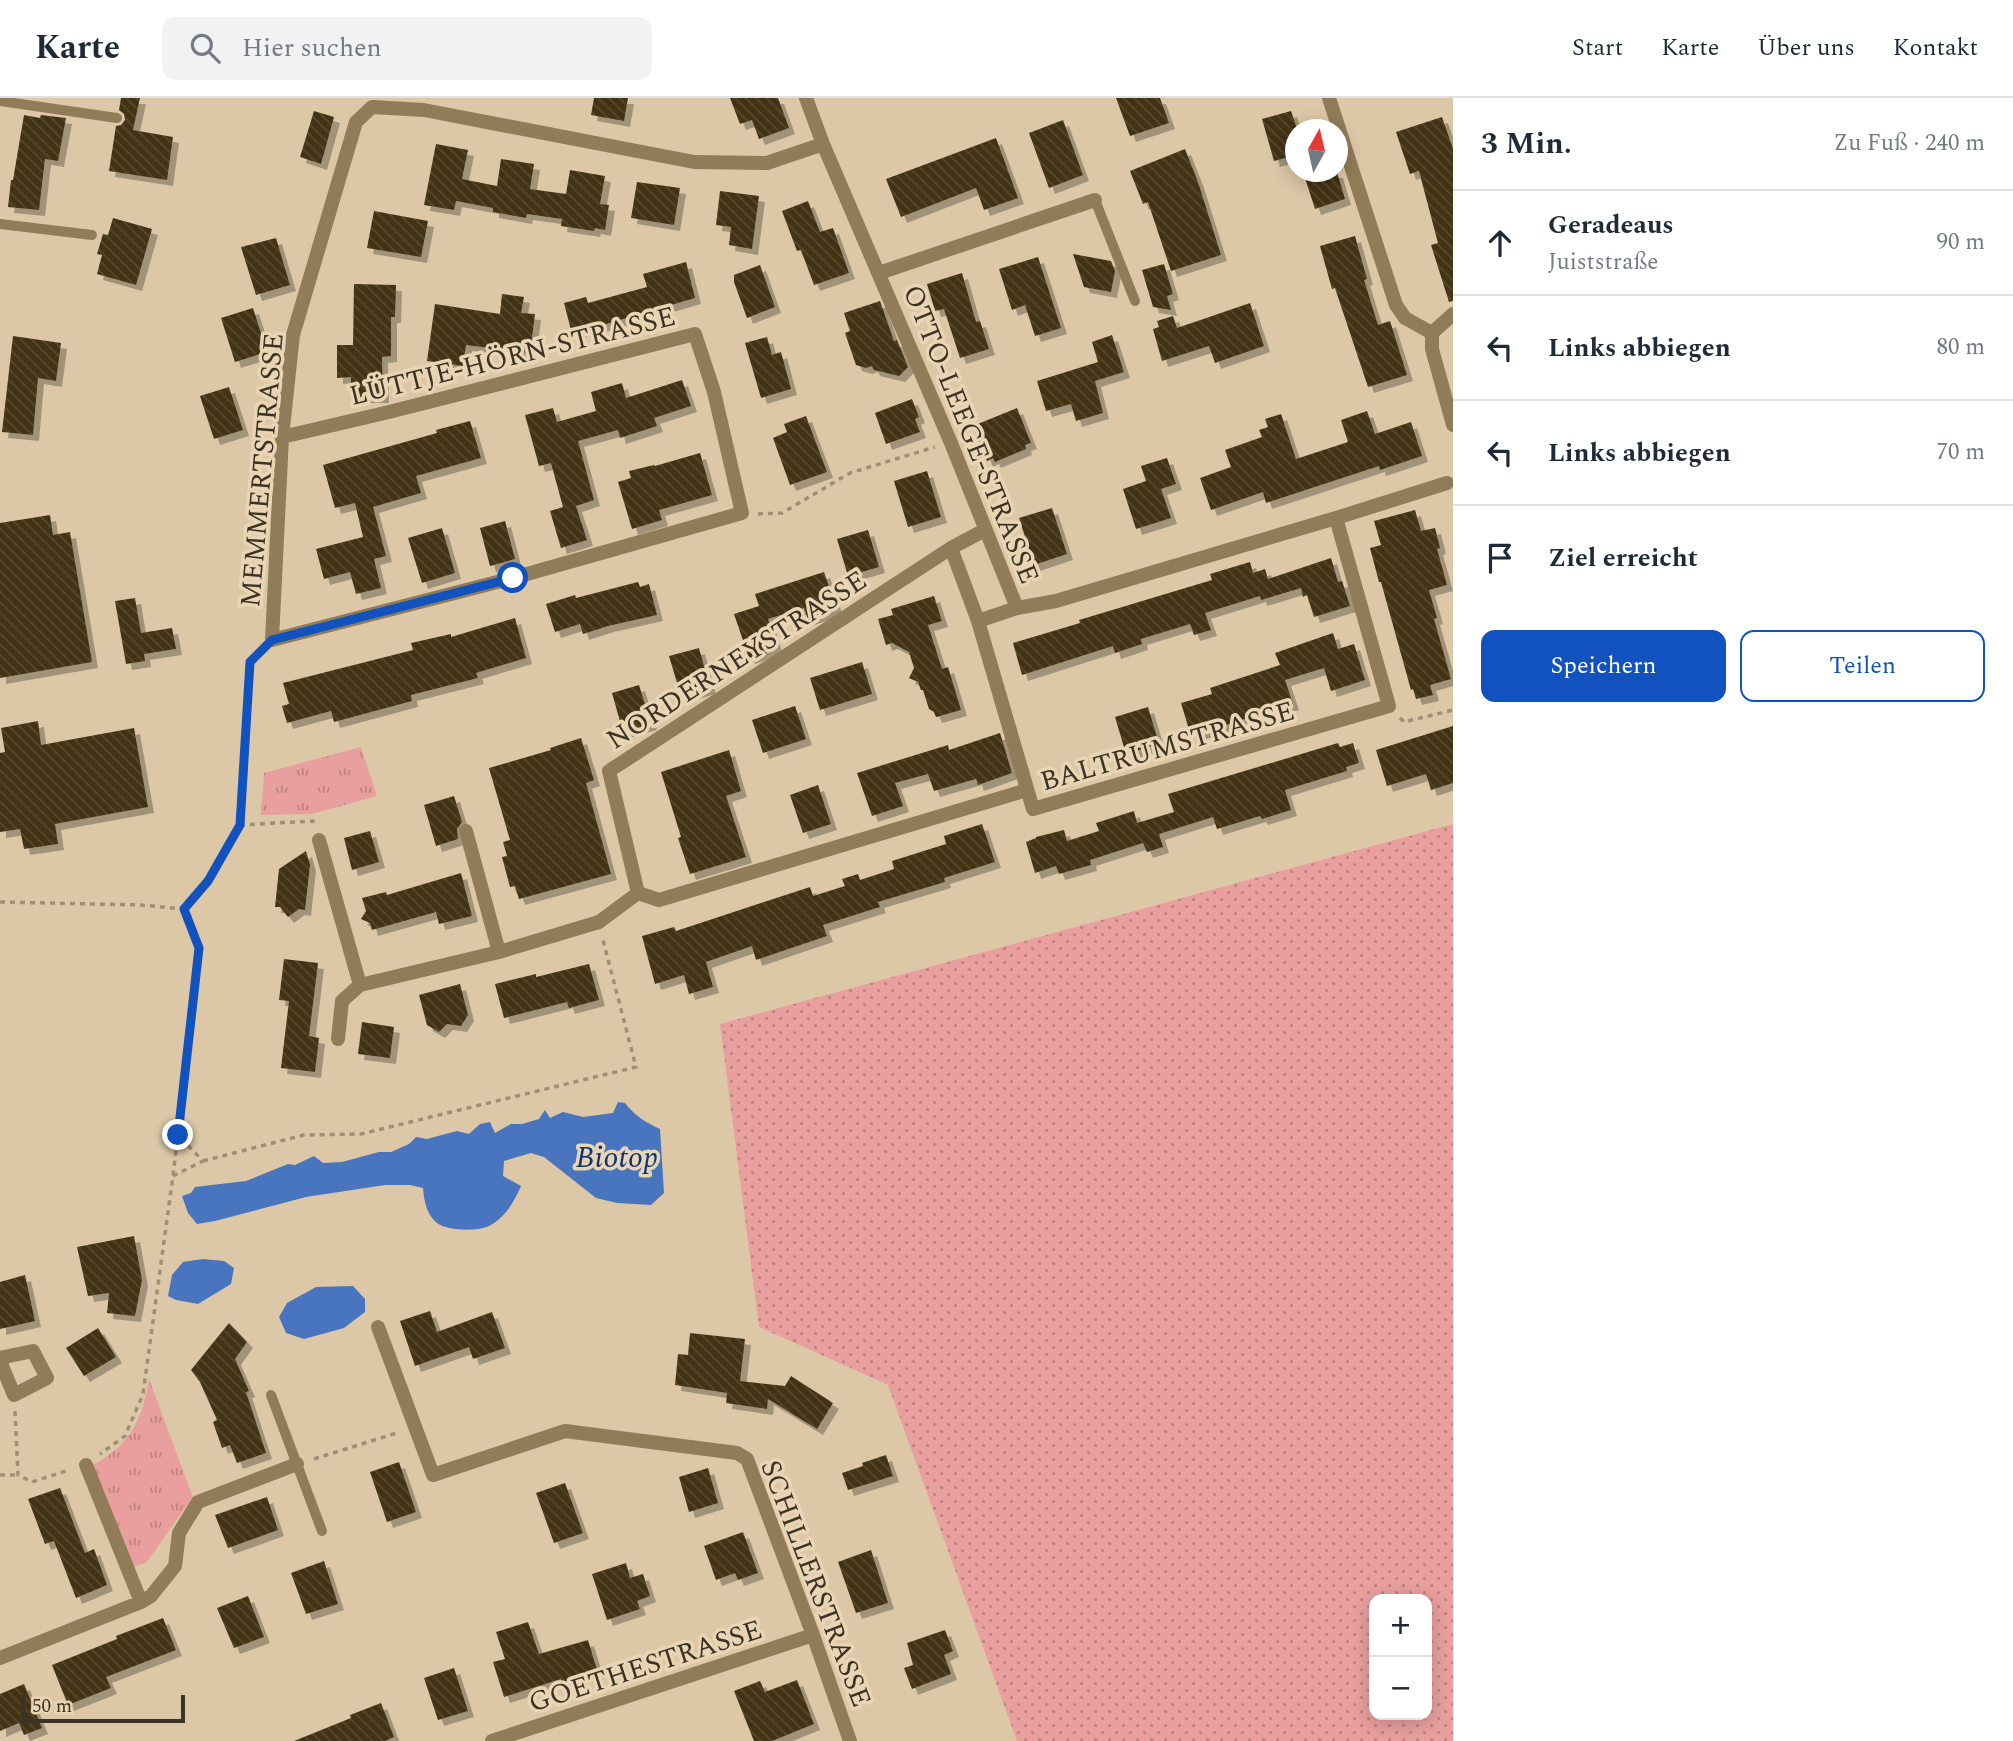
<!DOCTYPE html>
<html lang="de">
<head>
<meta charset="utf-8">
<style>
  body { margin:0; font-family:Spectral,serif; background:#f2f2f3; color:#1f2937 }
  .controls { position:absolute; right:21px; bottom:21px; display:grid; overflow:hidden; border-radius:14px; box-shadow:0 4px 18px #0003 }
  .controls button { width:63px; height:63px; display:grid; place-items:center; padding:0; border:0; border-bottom:2px solid #e0e1e3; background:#fff; color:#1f2937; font:35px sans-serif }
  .compass { position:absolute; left:1285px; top:21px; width:63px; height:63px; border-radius:50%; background:#fff; box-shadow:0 4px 18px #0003; rotate:8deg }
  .scale { position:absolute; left:21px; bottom:18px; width:164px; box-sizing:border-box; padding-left:7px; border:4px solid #3b3326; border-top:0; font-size:19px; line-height:24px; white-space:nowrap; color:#3b3326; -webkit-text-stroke:5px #e9d5b3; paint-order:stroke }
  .stop { position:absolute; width:21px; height:21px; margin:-16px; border:5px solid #1252be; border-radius:50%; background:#fff }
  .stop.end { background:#1252be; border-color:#fff; box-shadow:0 2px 7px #0008 }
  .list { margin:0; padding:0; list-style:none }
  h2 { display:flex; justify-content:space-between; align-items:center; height:91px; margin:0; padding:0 28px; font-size:30px }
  h2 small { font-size:23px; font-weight:400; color:#747a83 }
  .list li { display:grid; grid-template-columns:46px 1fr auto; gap:21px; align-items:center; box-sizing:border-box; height:105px; padding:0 28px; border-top:2px solid #e0e1e3 }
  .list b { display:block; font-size:26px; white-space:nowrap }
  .list p { margin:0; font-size:23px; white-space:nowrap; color:#747a83 }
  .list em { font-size:23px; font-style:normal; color:#747a83 }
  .actions { display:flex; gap:14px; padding:21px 28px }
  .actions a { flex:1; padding:16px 0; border:2px solid #1252be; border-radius:14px; text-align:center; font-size:24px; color:#1252be }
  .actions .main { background:#1252be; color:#fff }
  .icon { flex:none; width:38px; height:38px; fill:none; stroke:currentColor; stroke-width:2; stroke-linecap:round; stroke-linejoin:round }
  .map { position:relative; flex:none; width:1453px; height:1643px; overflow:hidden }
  header { display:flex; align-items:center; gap:42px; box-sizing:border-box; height:98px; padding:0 35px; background:#fff; border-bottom:2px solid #e0e1e3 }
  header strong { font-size:33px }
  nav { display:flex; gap:38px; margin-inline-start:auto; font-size:24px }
  .search { width:490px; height:63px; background:#f2f2f3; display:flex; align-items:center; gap:18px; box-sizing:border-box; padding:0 24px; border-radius:14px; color:#747a83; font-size:26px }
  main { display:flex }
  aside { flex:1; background:#fff }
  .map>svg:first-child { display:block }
  .grass { fill:url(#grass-dots); fill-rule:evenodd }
  .park { fill:url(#park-tufts) }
  .water { fill:#4974be }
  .building { fill:url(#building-back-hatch); filter:url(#shadow) }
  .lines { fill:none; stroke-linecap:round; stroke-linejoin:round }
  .path { stroke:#9e8f76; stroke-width:3.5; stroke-dasharray:5 5; stroke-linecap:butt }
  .lane { stroke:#917c59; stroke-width:10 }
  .street { stroke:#917c59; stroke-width:14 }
  .route { stroke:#1252be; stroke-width:9 }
  .labels { text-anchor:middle; stroke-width:7; stroke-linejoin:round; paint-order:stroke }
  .street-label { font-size:28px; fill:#3b3326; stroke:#e9d5b3 }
  .water-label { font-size:30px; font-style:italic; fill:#0c3377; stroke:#e9d5b3 }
</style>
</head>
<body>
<header>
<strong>Karte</strong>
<div class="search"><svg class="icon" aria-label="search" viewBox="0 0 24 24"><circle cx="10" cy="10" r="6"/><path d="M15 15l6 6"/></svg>Hier suchen</div>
<nav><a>Start</a><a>Karte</a><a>Über uns</a><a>Kontakt</a></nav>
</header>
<main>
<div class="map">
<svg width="1453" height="1643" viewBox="0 0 1453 1643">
  <defs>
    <pattern id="grass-dots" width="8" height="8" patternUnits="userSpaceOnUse" patternTransform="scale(1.75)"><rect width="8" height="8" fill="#e89f9e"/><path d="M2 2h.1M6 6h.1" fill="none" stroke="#bd8281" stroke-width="1.8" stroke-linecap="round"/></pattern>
    <pattern id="park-tufts" width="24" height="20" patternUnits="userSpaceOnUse" patternTransform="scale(1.75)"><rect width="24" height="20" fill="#e89f9e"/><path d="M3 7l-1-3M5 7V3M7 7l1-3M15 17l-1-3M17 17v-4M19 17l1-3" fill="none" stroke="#bd8281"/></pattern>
    <pattern id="building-back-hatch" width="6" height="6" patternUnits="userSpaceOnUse" patternTransform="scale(1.75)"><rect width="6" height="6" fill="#433315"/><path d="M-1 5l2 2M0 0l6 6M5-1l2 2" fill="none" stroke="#56482e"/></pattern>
    <filter id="shadow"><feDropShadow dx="6" dy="6" stdDeviation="0" flood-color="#0004"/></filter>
  </defs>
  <rect width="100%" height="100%" fill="#dcc8a7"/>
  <path class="grass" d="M1453 726V1643H1017L888 1287 759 1229 720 926ZM1374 1501H1427V1617H1374Z"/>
  <path class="park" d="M361 649 377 698 312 716 261 717 264 675Z
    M149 1281 193 1399 146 1465 133 1469 93 1367C130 1347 142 1323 149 1281Z"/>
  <path class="water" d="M618 1004 625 1005C635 1018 645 1024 660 1031L664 1095 651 1107 617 1105 596 1100 544 1059 531 1055 504 1063 503 1078 521 1088C514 1104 506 1118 491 1127 480 1134 447 1133 437 1125 426 1116 424 1102 423 1090L410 1087H385L306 1099 215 1123 197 1126 188 1115 182 1098 191 1095 195 1089 246 1083 288 1066 295 1067 314 1058 323 1065 342 1064 379 1054H391L409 1046 416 1039 427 1041 457 1033 469 1036 480 1026 490 1024 495 1035 511 1026H522L539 1021 545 1012 550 1020 563 1014 583 1019 613 1015Z
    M203 1161 224 1163 234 1170 231 1186 198 1206 176 1202 168 1198 172 1177 183 1164Z
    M353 1188 365 1201V1214L344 1230 304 1241 286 1235 279 1219 287 1205 316 1189Z"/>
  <path class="building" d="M121 0H140L133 32 173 39 167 82 109 73 116 28 121 27 125 22 124 16 119 12Z
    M594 0H628L624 23 591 17Z
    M730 0H778L789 30 759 41 752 22 740 26Z
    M1116 0H1160L1169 25 1130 38Z
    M314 13 334 19 321 66 300 59Z
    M1291 13 1296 28V57L1274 63 1262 21Z
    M24 17 40 20 41 17 66 20 58 63 45 61 39 112 8 109 11 82H13Z
    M1442 19 1453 51V203L1449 204 1431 147 1438 145 1419 73 1410 76 1396 34Z
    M1063 22 1083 77 1049 90 1029 35Z
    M996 40 1018 100 984 112 976 90 901 119 886 81Z
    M436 46 468 52 462 81 497 88 501 61 534 66 530 91 566 96 570 72 605 78 600 106 609 107 605 132 595 130 594 133 561 128 562 121 527 116 526 120 493 114V110L456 103 454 112 424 107Z
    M1185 51 1198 84 1221 157 1171 173 1148 104 1143 106 1130 73Z
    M1303 74H1337L1345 101 1315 111Z
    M637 84 680 90 674 127 631 120Z
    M720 93 759 98 752 151 729 147 731 129 716 127Z
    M808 103 820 134 833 130 849 175 814 187 801 152 797 153 782 113Z
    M374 113 428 123 421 159 367 150Z
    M113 120 152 131 136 187 97 176 102 157 97 156 103 136 108 137Z
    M1355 138 1367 181 1364 182 1378 227 1390 223 1407 277 1368 289 1335 190 1332 191 1320 148Z
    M276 140 290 187 256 197 241 149Z
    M1073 156 1111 163 1115 173 1111 194 1084 189Z
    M1038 159 1061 230 1035 238 1025 207 1012 212 999 171Z
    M686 164 695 200 572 236 564 205 586 199 588 205 647 189 643 176Z
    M1164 166 1173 196 1167 198 1171 212 1153 209 1142 172Z
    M760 167 775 209 747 220 734 184V177Z
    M962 175 976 224 980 223 989 251 960 260 944 211 935 213 927 186Z
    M354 186 396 187 395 219H391V258L382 259 383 299H351V279L337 280V247H353Z
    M502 196 524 199 521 215 535 216 530 255 466 247 463 268 427 263 435 206 500 216Z
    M880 203 894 243 897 242 908 269 899 278 874 272 872 268 866 270 856 267 845 235 850 233 844 215Z
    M1250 205 1264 248 1215 265 1209 248 1162 263 1153 231 1159 229 1157 223 1173 218 1177 230Z
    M253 210 267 254 235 264 221 220Z
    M1112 237 1124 274 1095 283 1103 315 1076 323 1071 306 1046 313 1037 283 1098 264 1092 244Z
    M13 238 61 245 56 283 38 280 33 337 2 334Z
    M767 239 772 257 781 254 791 291 761 300 745 245Z
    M682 282 691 308 654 320 657 328 620 340 618 332 578 343 594 402 576 408 587 442 561 450 550 413 563 409 551 365 539 368 525 317 553 310 557 324 596 313 591 294 622 285 626 300Z
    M229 289 243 332 214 341 200 298Z
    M912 301 919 319 915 321 920 334 886 346 875 315Z
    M1017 310 1031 345 1025 347 1026 351 995 364 993 360 987 363 973 328Z
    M1367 313 1375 336 1411 324 1422 358 1380 372 1379 368 1266 405 1263 394 1211 412 1200 380 1231 369 1225 352 1262 339 1259 332 1268 329 1265 321 1281 316 1296 361 1348 344 1341 322Z
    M806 318 827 374 790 387 773 340 787 334 784 326Z
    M470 323 481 360 416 378 421 395 373 409 386 458 374 461 381 490 356 496 350 474 324 481 316 451 363 439 355 405 335 410 323 367 437 335 436 332Z
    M700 355 712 397 659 412 662 422 632 431 618 384 631 380 629 373 654 367 655 368Z
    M1167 360 1176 386 1161 391 1171 420 1136 431 1123 391 1146 383 1141 368Z
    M927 373 941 419 908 429 894 383Z
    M1052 410 1067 456 1034 467 1019 420Z
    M1415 412 1421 433 1435 430 1440 450 1437 451 1447 487 1429 492 1437 520 1434 521 1451 581 1430 587 1433 597 1416 601 1413 591 1411 592 1381 484H1379L1370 450 1381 447 1374 423Z
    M50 417 53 437 70 434 92 564 0 580V425Z
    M505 423 515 461 490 468 480 430Z
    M442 430 455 475 422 485 408 440Z
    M868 432 879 469 848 478 837 441Z
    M1331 460 1338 484 1342 483 1350 508 1314 519 1307 497 1303 499 1301 490 1261 502 1260 498 1205 515 1211 532 1194 537 1190 526 1141 541 1142 546 1115 555 1113 548 1022 577 1013 545 1080 525 1079 522 1212 482 1210 476 1250 464 1253 475 1265 471 1268 481Z
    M824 474 837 512 808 521 804 510 768 521 777 551 749 560 734 516 759 508 755 496Z
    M638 484 640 489 649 486 657 517 608 528 583 536 580 526 555 534 546 506 575 497 576 500Z
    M934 498 942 523 928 527 942 571 948 569 961 612 936 619 934 614 929 611 923 592H921L918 584 909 580 914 570 909 554 892 545 886 547 878 521 893 517 891 511Z
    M135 500 141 535 172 530 176 551 144 556 145 563 126 566 115 503Z
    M515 520 526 560 476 575 478 580 411 597 412 603 334 624 331 613 287 625 282 608 289 606 283 585 413 552 411 545 451 536V539Z
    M1333 535 1338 551 1354 546 1365 582 1331 593 1324 570 1285 582 1293 606 1191 638 1181 605 1212 596 1210 590 1280 567 1275 555Z
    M699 550 710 590 681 598 669 558Z
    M862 564 872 596 820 612 810 580Z
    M639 587 651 626 623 634 612 595Z
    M795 608 806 641 763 655 752 622Z
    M1148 609 1159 646 1126 656 1115 619Z
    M38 623 41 647 134 630 148 709 55 726 58 746 24 751 20 731 0 734V655L5 654 1 630Z
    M1453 628V685L1431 692 1426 676 1387 688 1376 652Z
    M1000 635 1012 675 978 687 976 681 934 693 928 676 895 685 903 708 872 718 857 675 948 647 949 652Z
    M581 640 594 682 586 685 611 776 519 801 515 788 510 789 502 759 507 758 503 744 510 742 489 670 551 652 550 650Z
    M1338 645 1340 649 1353 645 1359 665 1346 669 1347 673 1285 692 1291 712 1262 721 1260 718 1217 731 1213 719 1159 736 1163 749 1147 754 1143 745 1090 762 1091 767 1059 776 1056 768 1035 775 1026 744 1036 740V739L1064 732 1067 743 1099 733 1096 725 1134 713 1137 725 1174 714 1168 696Z
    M729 652 741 693 726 698 746 759 690 776 678 740 681 739 661 674Z
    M818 687 831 726 803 735 790 697Z
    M454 698 462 724 457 731 458 741 436 748 424 707Z
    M982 726 995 764 944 780 945 784 878 804 880 809 823 827 827 838 756 862 752 848 706 864 713 889 689 896 684 877 655 886 642 838 674 829 676 833 810 789 813 798 845 788 842 781 858 776 860 782 894 771 892 763 946 746 944 738Z
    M370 733 379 764 352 772 344 740Z
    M306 753 310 767 305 812 299 811 288 819 280 809H275L279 771Z
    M461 775 472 818 439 826 436 814 372 832 370 825 361 821 366 813 362 800 386 794 387 797Z
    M284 861 318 865 309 938 319 940 315 974 281 970 289 903 279 902Z
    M589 866 599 902 569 910 567 904 504 920 495 886 536 876V879Z
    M460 886 468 917 461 928 447 926 439 934 427 927 419 897Z
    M362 924 394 929 390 960 358 956Z
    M134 1138 142 1182 135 1218 107 1215 109 1195 88 1198 77 1149Z
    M25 1177 35 1223 0 1231V1184Z
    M430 1213 437 1234 492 1214 505 1250 473 1261 469 1249 415 1268 400 1223Z
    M229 1225 247 1244 235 1261 249 1293 246 1294 266 1355 237 1365 230 1347 222 1350 213 1324 217 1322 200 1284 191 1272Z
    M98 1230 116 1259 84 1278 66 1250Z
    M690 1235 745 1241 740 1283 785 1288 791 1278 833 1305 817 1331 768 1301 767 1311 726 1305 727 1295 675 1287 678 1256 688 1257Z
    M886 1357 893 1378 848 1392 842 1375 863 1368 862 1365Z
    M399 1364 416 1414 387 1424 370 1374Z
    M708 1370 718 1405 689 1414 679 1379Z
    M565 1385 583 1435 554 1445 536 1395Z
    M60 1390 85 1455 94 1451 107 1487 76 1500 54 1443 45 1446 28 1401Z
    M267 1399 278 1432 228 1450 215 1417Z
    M743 1434 758 1475 738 1482 735 1475 716 1482 704 1448Z
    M871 1452 888 1505 856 1515 838 1464Z
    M324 1463 338 1506 306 1516 291 1475Z
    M626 1465 630 1480 643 1476 650 1498 637 1503 640 1511 607 1522 592 1476Z
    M248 1498 264 1539 234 1550 217 1510Z
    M163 1520 176 1552 106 1579 111 1590 68 1607 52 1567 117 1541 116 1538Z
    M528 1524 539 1556 588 1542 598 1575 562 1586 561 1581 504 1599 493 1564 505 1561 496 1534Z
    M945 1532 953 1553 944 1557 951 1576 912 1591 904 1570 913 1567 907 1545Z
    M454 1570 468 1613 438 1622 424 1580Z
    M797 1582 814 1626 772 1643H754L734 1593 760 1583 765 1594Z
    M24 1586 42 1630 24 1637 19 1625 0 1633V1596Z
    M381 1605 394 1639 385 1643H294L351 1620 350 1617Z"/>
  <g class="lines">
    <path class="path" d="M758 416 782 415 850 375 935 349
      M1400 620 1404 624 1453 612
      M240 727 313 723 315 728
      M0 804 141 807 184 811 199 850 173 1078 143 1296 125 1338 100 1356
      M184 811 208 783 240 727 250 564 260 554
      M203 1063 304 1037 361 1036 636 969 603 842
      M173 1078 203 1063 178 1037
      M15 1313 18 1377 32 1384 69 1372
      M314 1361 400 1334
      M0 1377H18"/>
    <path class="lane" d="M0 3 117 20
      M1095 102 1135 203
      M0 126 92 137
      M271 1297 322 1433"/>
    <path class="street" d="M806 0 823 46 951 345 1017 510 1056 503 1336 420 1447 385
      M1329 0 1396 207 1405 220 1432 235V251L1453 327
      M879 175 1095 102
      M1432 235 1453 216
      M282 339 389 314 695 236 714 294 742 415 513 480 272 542 282 339 293 237 356 24 372 9 424 12 694 64 767 65 823 46
      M985 432 951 450 609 673 638 795 659 802 1027 692
      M951 450 978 523 1033 711 1389 608 1336 420
      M978 523 1017 510
      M466 733 499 854
      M319 742 360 887 499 854 599 824 638 795
      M338 941 342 903 360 887
      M378 1229 433 1377 565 1333 737 1355 747 1361 813 1537 850 1643
      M0 1260 33 1253 47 1280 14 1297 0 1263
      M86 1367 141 1504
      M0 1560 141 1504 151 1498 175 1468 179 1435 198 1404 297 1366
      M492 1643 813 1537"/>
  </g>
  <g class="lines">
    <path class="route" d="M178 1037 199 850 184 811 208 783 240 727 250 564 272 542 513 480"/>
  </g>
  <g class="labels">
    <g class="street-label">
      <text transform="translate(512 257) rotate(-14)" y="10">LÜTTJE-HÖRN-STRASSE</text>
      <text transform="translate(972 336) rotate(68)" y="10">OTTO-LEEGE-STRASSE</text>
      <text transform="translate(261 372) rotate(-85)" y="10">MEMMERTSTRASSE</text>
      <text transform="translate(736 561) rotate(-33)" y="10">NORDERNEYSTRASSE</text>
      <text transform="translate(1167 647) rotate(-16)" y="10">BALTRUMSTRASSE</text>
      <text transform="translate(817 1485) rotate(69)" y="10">SCHILLERSTRASSE</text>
      <text transform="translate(645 1567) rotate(-18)" y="10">GOETHESTRASSE</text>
    </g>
    <g class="water-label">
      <text x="617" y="1069">Biotop</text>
    </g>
  </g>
</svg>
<div class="controls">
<button>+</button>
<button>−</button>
</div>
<svg class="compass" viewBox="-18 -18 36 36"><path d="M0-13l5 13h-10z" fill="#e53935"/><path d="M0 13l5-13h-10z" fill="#747a83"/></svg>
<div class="scale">50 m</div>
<div class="stop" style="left:513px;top:480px"></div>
<div class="stop end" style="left:178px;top:1037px"></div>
</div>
<aside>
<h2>3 Min.<small>Zu Fuß · 240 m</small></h2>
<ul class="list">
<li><svg class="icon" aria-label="ahead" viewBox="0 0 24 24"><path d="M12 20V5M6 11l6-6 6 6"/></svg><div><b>Geradeaus</b><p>Juiststraße</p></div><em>90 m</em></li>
<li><svg class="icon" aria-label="left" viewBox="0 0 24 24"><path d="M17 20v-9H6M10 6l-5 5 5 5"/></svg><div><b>Links abbiegen</b></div><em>80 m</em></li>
<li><svg class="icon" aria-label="left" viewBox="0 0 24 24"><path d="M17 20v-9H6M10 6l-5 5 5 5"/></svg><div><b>Links abbiegen</b></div><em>70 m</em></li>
<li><svg class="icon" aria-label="arrive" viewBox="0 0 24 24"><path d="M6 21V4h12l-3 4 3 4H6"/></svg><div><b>Ziel erreicht</b></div></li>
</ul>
<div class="actions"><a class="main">Speichern</a><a>Teilen</a></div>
</aside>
</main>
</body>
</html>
